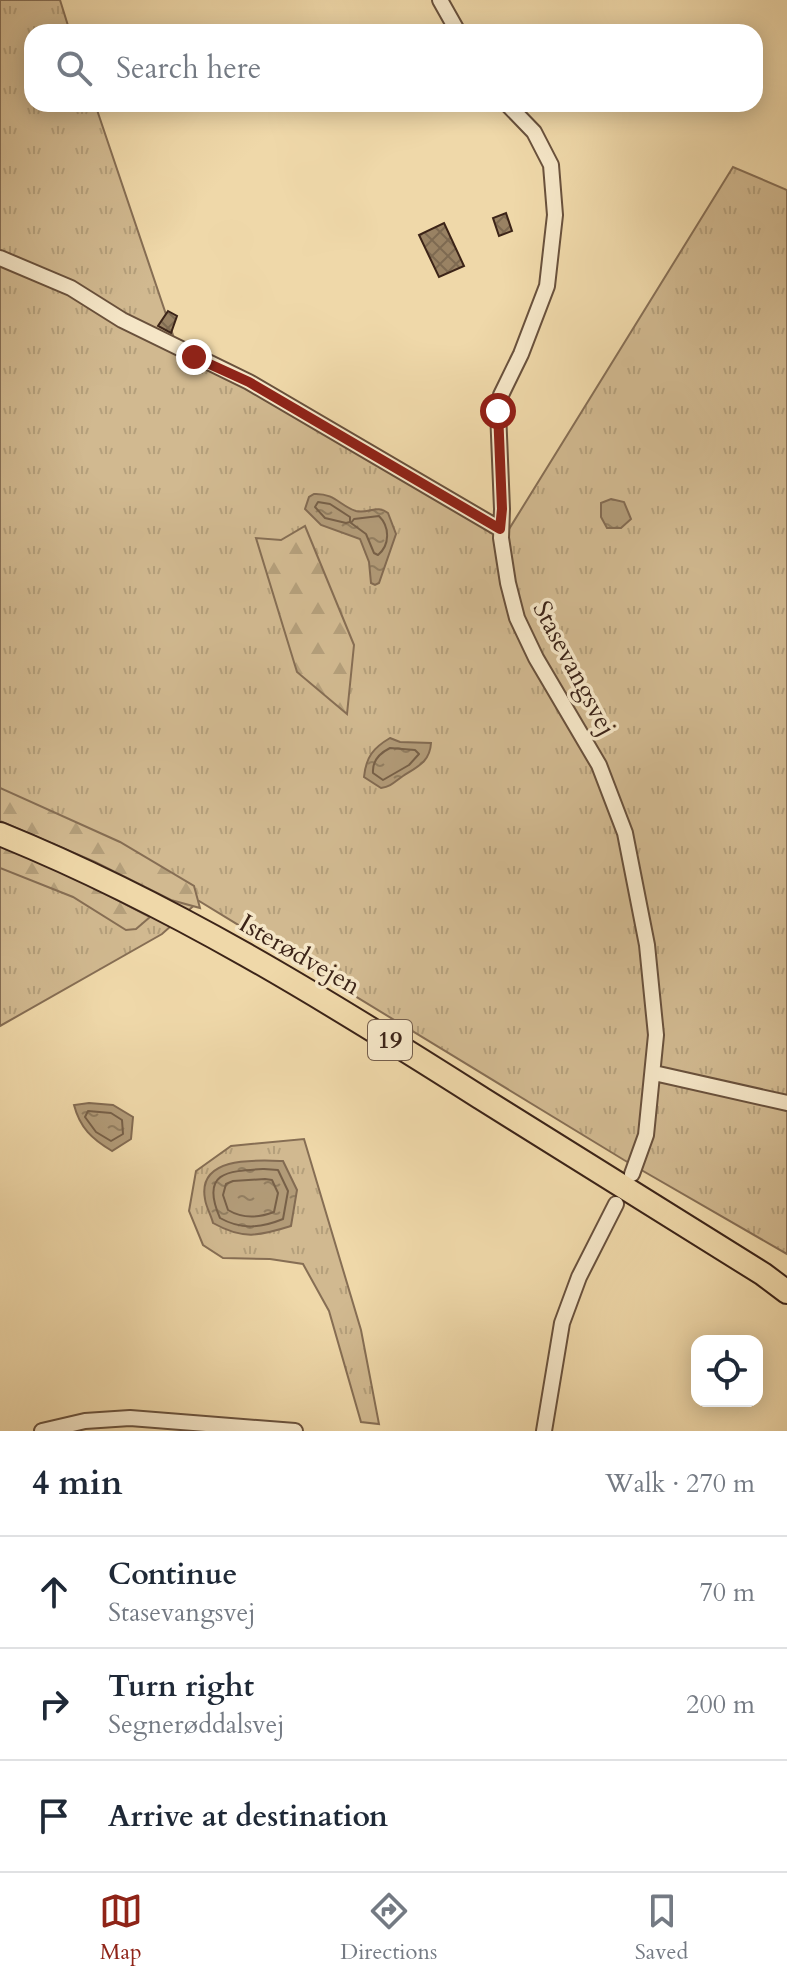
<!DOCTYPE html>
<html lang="en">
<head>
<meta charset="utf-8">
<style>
  body { margin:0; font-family:Cardo,serif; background:#f2f2f3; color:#1f2937 }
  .controls { position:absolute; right:24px; bottom:24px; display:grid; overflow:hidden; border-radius:16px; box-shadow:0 4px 20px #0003 }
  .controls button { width:72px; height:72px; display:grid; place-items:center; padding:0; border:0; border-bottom:2px solid #e0e1e3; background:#fff; color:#1f2937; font:40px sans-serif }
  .stop { position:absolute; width:24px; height:24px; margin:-18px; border:6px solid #8f2418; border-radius:50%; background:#fff }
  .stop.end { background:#8f2418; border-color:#fff; box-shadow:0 2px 8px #0008 }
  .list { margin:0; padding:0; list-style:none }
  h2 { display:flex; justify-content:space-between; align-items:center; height:104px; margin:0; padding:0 32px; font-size:34px }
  h2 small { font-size:26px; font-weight:400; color:#747a83 }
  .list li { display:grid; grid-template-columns:52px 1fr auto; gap:24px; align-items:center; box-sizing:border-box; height:112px; padding:0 32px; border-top:2px solid #e0e1e3 }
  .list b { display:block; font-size:30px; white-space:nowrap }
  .list p { margin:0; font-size:26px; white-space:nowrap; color:#747a83 }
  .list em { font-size:26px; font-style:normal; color:#747a83 }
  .icon { flex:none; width:44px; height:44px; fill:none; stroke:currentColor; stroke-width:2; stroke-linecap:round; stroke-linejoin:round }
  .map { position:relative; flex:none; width:787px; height:1431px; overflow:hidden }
  .search { position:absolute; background:#fff; box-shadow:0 4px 20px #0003; left:24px; right:24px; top:24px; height:88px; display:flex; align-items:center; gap:20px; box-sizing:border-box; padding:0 28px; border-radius:24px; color:#747a83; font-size:30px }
  .sheet { height:440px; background:#fff }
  nav { display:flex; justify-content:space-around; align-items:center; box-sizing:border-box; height:112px; border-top:2px solid #e0e1e3; background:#fff; font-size:22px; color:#747a83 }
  nav a { display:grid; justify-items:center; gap:4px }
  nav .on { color:#8f2418 }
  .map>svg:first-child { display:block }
  .grass { fill:url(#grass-tufts); stroke:#866e54; stroke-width:2 }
  .forest { fill:url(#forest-firs); stroke:#866e54; stroke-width:2 }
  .water { fill:url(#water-ripples); stroke:#836b52; stroke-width:2 }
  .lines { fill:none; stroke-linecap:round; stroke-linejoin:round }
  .shore { stroke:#776048; stroke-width:2 }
  .building { fill:url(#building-cross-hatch); stroke:#3c2418; stroke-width:2 }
  .minor-casing { stroke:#69513c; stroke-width:18 }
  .highway-casing { stroke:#3c2418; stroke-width:26 }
  .minor { stroke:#f5e6c7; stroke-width:14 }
  .highway { stroke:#efd8a9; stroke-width:22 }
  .route { stroke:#8f2418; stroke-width:10 }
  .labels { text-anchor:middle; stroke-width:7; stroke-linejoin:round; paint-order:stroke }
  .shield { fill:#f5e6c7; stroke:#745e4c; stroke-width:2 }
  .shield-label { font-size:24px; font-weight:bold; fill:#3c2418 }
  .street-label { font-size:26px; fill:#3c2418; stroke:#f5e6c7 }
</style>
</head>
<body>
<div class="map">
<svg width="787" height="1431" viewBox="0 0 787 1431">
  <defs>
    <pattern id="grass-tufts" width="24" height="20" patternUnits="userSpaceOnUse" patternTransform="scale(2)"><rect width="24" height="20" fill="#d1b990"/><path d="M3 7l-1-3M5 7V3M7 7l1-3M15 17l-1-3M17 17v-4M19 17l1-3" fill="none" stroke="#b49f7b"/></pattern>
    <pattern id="forest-firs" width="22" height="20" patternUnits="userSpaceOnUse" patternTransform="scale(2)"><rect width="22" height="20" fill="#d1b990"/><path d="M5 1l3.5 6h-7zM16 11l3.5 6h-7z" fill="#b49f7b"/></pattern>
    <pattern id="water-ripples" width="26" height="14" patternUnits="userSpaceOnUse" patternTransform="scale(2)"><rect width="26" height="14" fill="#b29b78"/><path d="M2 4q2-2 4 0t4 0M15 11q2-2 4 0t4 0" fill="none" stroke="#927e61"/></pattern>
    <pattern id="building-cross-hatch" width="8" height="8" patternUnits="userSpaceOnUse" patternTransform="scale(2)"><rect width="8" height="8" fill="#998263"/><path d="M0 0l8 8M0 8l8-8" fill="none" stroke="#7e6a51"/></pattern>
  </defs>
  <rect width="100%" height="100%" fill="#efd8a9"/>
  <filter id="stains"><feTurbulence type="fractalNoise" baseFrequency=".0025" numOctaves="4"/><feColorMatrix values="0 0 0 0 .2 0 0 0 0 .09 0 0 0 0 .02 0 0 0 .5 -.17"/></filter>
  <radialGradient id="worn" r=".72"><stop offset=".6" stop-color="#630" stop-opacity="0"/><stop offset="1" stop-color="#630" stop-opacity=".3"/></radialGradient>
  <path class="grass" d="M0 0H60L70 32H32V104H95L175 341 506 534 733 167 787 190V1254L624 1160 199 901 162 934 0 1026Z
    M304 1139 361 1330 379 1424 361 1422 329 1311 303 1264 270 1259 223 1258 203 1245 189 1211 196 1171 231 1146Z"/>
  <path class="forest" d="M305 526 354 645 347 714 297 672 256 538 281 540Z
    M0 788 120 842 194 886 200 908 171 900 95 862 0 821Z
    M0 845 69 875 150 917 136 929 126 930 73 897 0 868Z"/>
  <path class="water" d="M314 494C335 493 340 506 356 511 369 514 377 504 388 513L396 534 379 583 375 585 371 583 369 562 360 539 321 525 305 509 309 497Z
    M611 499 624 502 631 519 621 528H607L601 517V503Z
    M390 738 400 742 431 743C430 762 417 767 403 776 394 782 392 786 381 788L364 777C366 757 373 748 390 738Z
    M89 1103 113 1105 133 1117 131 1139 112 1151C92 1139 80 1128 74 1105Z
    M283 1161 297 1190 291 1226C259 1236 243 1240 213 1223 211 1215 206 1207 205 1199 197 1156 256 1160 283 1161Z"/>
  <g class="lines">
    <path class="shore" d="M318 502 330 504 350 517V522L346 523 325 518 315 507Z
      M379 516C390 527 390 545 378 555L374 553 366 534 351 523 354 519Z
      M390 748 415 750 419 754 409 765 383 780 373 773C372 761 380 753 390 748Z
      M88 1111 111 1113 122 1120 123 1134 111 1141 96 1132 85 1117Z
      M264 1169 278 1170 288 1191 283 1219C261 1228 241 1230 220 1218 200 1172 227 1171 264 1169Z
      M265 1179 272 1180 278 1193 274 1212C258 1218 243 1219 228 1210L223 1195 226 1184 233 1181Z"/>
  </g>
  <path class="building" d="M506 213 512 231 499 236 493 218Z
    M444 223 464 266 439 277 419 235Z
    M168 311 177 316 171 333 158 326Z"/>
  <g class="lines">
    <g class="minor-casing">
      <path id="minor" d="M440 0 458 32
        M507 104 534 132 551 165 555 215 547 286 521 354 501 395 498 411 502 509 501 538 508 583 517 618 536 658 599 765 625 833 647 945 656 1035 646 1135 632 1174
        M0 258 71 288 122 320 249 382 500 529
        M654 1073 787 1103
        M42 1431 85 1421 130 1418 295 1431
        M544 1431 562 1323 579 1277 616 1204"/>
    </g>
    <g class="highway-casing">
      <path id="highway" d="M0 834C170 903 327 1000 481 1098 575 1157 669 1216 763 1274L787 1292"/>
    </g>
    <use href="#minor" class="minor"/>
    <use href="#highway" class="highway"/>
  </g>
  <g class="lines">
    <path class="route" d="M194 357 249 382 500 529 502 509 498 411"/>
  </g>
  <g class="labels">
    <rect class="shield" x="368" y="1020" width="44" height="40" rx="6"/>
    <g class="shield-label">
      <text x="390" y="1048">19</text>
    </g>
    <g class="street-label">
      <text transform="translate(575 668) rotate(62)" y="9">Stasevangsvej</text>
      <text transform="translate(300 954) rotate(30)" y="9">Isterødvejen</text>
    </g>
  </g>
  <rect width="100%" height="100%" filter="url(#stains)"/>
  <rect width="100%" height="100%" fill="url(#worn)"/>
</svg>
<div class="controls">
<button><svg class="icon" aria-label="locate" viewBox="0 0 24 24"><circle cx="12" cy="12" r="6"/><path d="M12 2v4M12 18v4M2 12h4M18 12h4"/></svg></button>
</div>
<div class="stop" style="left:498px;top:411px"></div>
<div class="stop end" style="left:194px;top:357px"></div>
<div class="search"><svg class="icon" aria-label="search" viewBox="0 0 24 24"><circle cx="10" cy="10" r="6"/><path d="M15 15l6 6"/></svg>Search here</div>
</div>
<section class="sheet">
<h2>4 min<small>Walk · 270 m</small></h2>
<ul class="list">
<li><svg class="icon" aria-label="ahead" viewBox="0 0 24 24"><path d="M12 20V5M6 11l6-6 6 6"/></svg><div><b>Continue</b><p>Stasevangsvej</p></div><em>70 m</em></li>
<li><svg class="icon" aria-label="right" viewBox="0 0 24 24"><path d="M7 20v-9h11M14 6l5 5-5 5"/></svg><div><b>Turn right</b><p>Segnerøddalsvej</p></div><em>200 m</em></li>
<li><svg class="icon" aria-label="arrive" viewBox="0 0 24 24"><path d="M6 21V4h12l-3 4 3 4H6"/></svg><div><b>Arrive at destination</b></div></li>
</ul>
</section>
<nav>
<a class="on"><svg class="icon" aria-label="map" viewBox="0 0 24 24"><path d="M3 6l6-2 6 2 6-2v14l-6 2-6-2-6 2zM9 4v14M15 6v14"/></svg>Map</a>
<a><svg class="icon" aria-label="directions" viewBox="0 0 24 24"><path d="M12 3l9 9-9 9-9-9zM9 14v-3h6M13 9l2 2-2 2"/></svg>Directions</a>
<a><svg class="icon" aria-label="saved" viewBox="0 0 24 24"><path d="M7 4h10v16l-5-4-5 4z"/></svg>Saved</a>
</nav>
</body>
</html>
